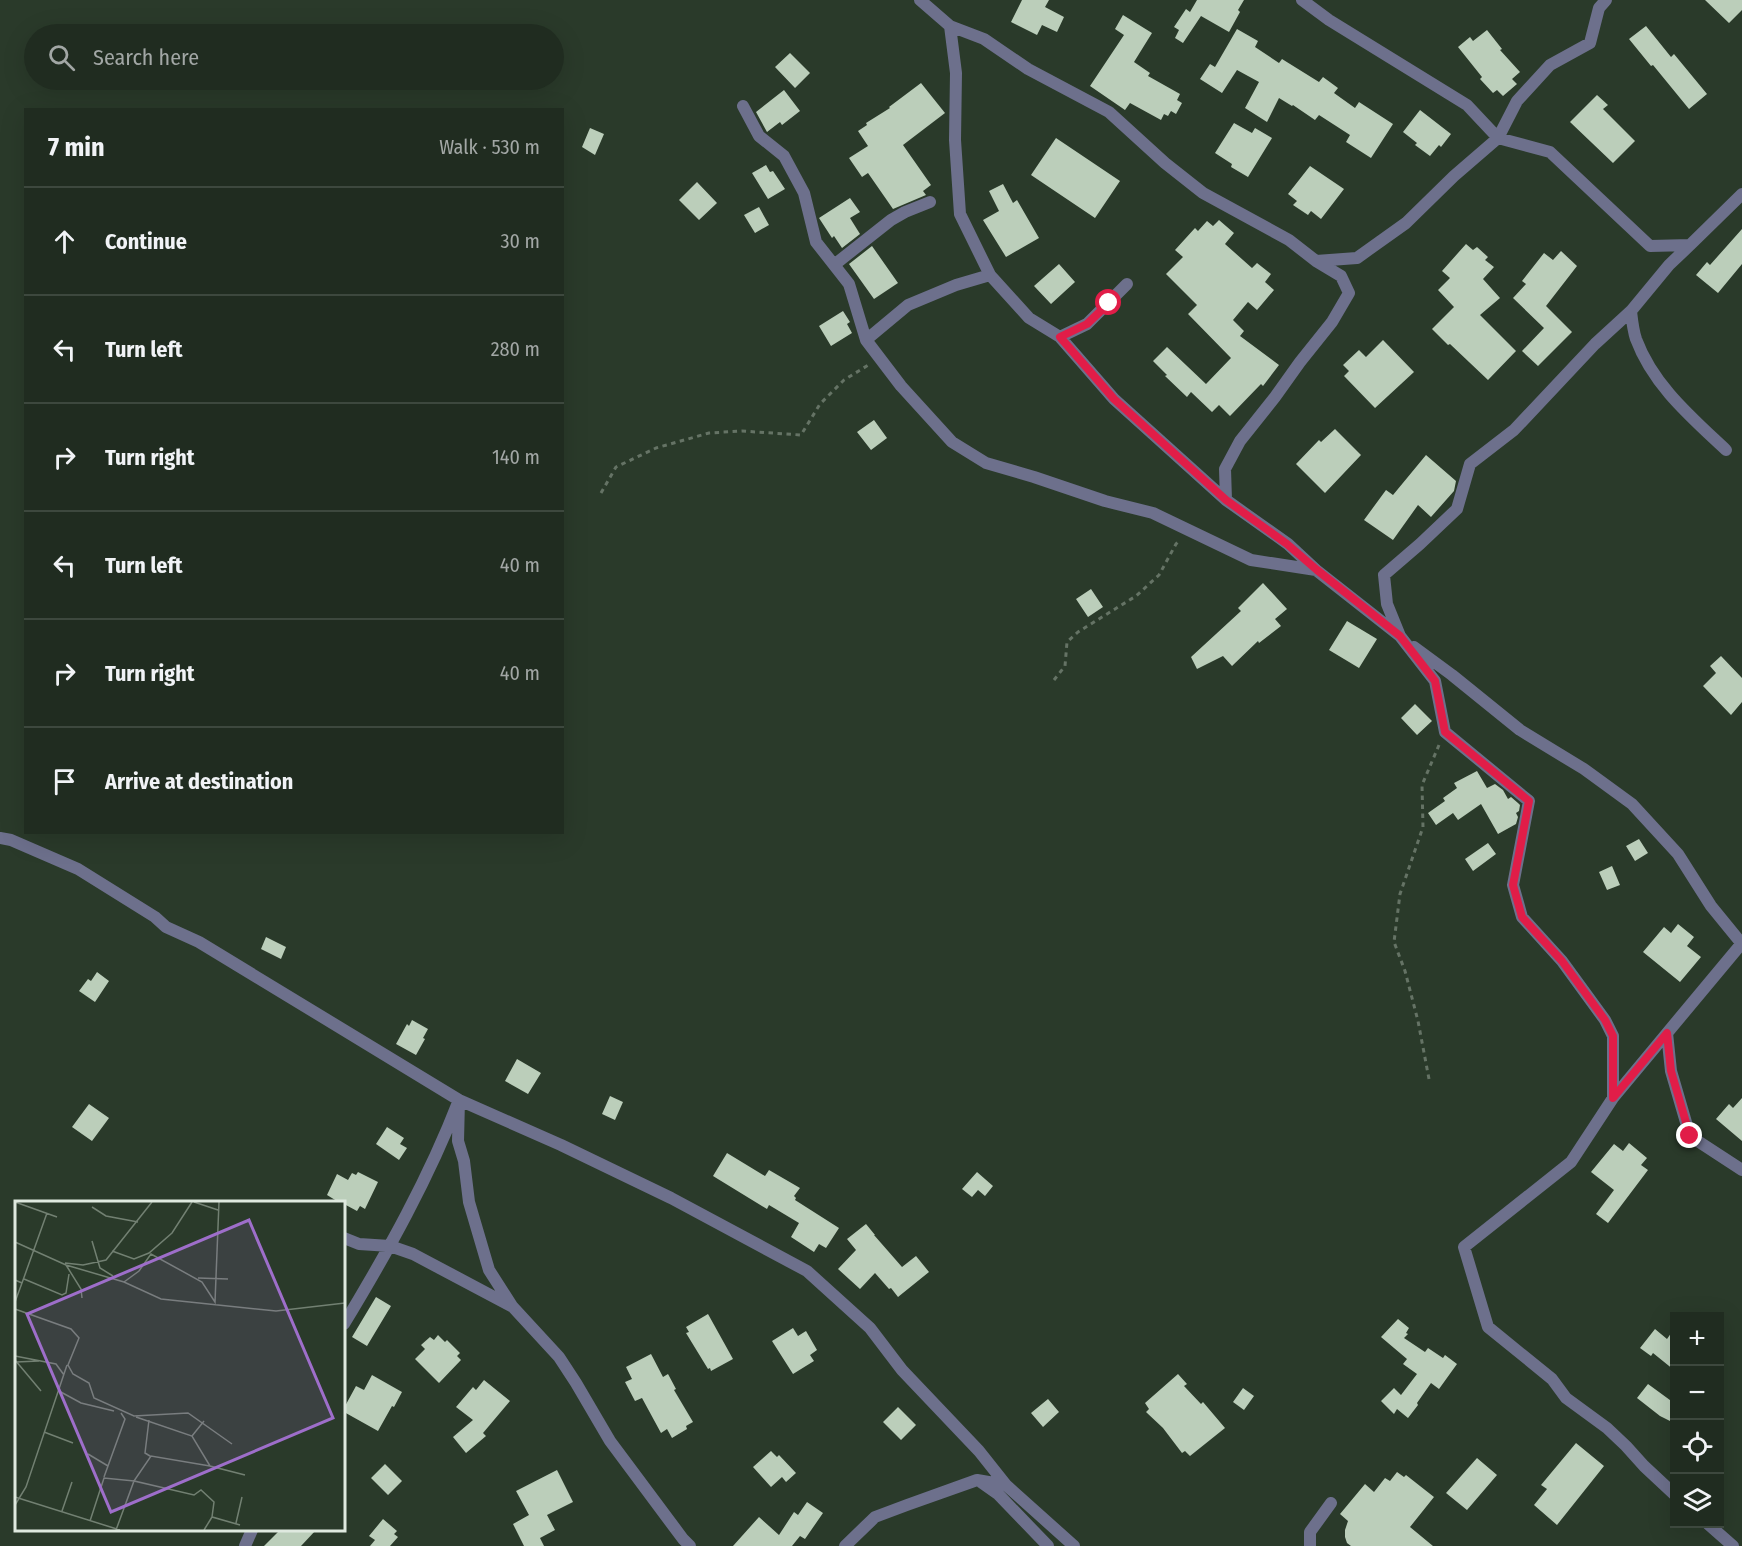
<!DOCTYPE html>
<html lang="en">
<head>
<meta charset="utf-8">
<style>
  body { margin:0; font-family:"Fira Sans Condensed",sans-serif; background:#2d382d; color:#f1f3f6 }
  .controls { position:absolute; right:18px; bottom:18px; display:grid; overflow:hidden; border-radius:0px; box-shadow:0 6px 24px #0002 }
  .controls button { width:54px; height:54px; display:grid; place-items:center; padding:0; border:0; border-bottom:2px solid #3d483e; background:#202c20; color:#f1f3f6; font:30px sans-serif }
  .stop { position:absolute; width:18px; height:18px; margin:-14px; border:4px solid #e11d48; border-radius:50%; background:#fff }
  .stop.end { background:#e11d48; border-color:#fff; box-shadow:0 2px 6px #0008 }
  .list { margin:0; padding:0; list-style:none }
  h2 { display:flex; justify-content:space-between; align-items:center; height:78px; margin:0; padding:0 24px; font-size:26px }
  h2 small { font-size:20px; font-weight:400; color:#a2a7a5 }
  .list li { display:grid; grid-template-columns:39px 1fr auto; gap:18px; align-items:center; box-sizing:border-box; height:108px; padding:0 24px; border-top:2px solid #3d483e }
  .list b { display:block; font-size:22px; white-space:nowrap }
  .list em { font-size:20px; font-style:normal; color:#a2a7a5 }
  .icon { flex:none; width:33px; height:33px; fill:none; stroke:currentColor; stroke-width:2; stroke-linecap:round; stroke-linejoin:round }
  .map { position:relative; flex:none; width:1742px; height:1546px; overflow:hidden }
  .search { position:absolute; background:#202c20; box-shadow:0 6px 24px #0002; left:24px; top:24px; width:540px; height:66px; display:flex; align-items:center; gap:15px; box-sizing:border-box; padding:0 21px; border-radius:33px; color:#a2a7a5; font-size:22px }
  .panel { position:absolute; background:#202c20; box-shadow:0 6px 24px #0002; left:24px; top:108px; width:540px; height:726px; border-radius:0px }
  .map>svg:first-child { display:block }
  .building { fill:#bbceba }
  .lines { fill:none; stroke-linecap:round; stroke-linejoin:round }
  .path { stroke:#657365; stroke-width:3; stroke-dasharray:4.5 4.5; stroke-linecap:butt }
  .street { stroke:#6d708c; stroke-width:12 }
  .route { stroke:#e11d48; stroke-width:8 }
  .inset-road { fill:none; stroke:#728072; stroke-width:1.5 }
  .view { fill:#9e6eca; fill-opacity:0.15; stroke:#9e6eca; stroke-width:3 }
  .inset-edge { fill:none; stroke:#dfe9df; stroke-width:3 }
</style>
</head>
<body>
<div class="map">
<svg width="1742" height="1546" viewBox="0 0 1742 1546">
  <rect width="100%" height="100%" fill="#2a3a2a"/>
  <path class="building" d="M1022 0H1049L1045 7 1064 17 1057 32 1042 25 1037 35 1011 22Z
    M1197 0H1244L1238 10 1240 12 1229 32 1201 16 1183 43 1175 38 1179 30 1174 27 1186 9 1190 12Z
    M1705 0H1742V10L1729 23Z
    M1123 15 1152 33 1134 62 1150 73 1148 76 1180 94 1177 100 1182 103 1176 114 1171 111 1168 116 1164 114 1161 120 1130 103 1125 110 1090 86 1124 35 1115 29Z
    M1646 26 1671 57 1674 54 1707 94 1689 109 1653 65 1651 66 1629 39Z
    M1237 29 1258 41 1255 47 1279 63 1282 59 1319 82 1323 77 1338 88 1334 93 1355 108 1359 102 1393 124 1371 158 1346 142 1350 135 1319 115 1315 120 1293 105 1292 106 1279 98 1267 122 1245 108 1259 82 1237 70 1222 93 1200 79 1210 64 1215 67Z
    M1487 30 1502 49 1500 50 1520 72 1512 79 1517 84 1503 96 1497 90 1493 93 1480 79 1482 77 1458 47 1470 37 1473 41Z
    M790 53 810 73 795 88 775 67Z
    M921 83 945 113 903 145 931 185 923 191 926 195 893 209 868 173 862 177 849 158 868 146 858 131 867 125 866 123 890 108 889 107Z
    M784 90 800 111 782 125 780 122 767 132 756 112Z
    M1597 95 1608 105 1603 109 1635 141 1613 163 1570 122Z
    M1420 110 1451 134 1441 147 1439 145 1430 156 1415 145 1417 143 1403 132Z
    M1234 123 1252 133 1255 128 1272 138 1248 177 1231 167 1232 164 1215 153Z
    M590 128 604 134 595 155 582 147Z
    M1056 138 1120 181 1095 218 1031 175Z
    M766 165 770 172 773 171 785 189 768 199 752 173Z
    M1310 166 1344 189 1321 219 1311 211 1308 215 1293 205 1297 201 1288 194Z
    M697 182 717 203 699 220 679 200Z
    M1003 184 1013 203 1017 200 1039 238 1006 257 983 220 999 211 989 191Z
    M850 198 860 212 850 218 860 234 842 248 834 236 832 238 819 218Z
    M759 207 769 225 755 233 744 215Z
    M1219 220 1234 233 1225 244 1252 268 1257 263 1271 274 1265 282 1274 290 1257 310 1248 302 1233 320 1244 331 1240 336 1279 365 1263 386 1261 384 1230 416 1219 405 1212 412 1191 392 1187 397 1165 376 1167 375 1153 361 1167 347 1206 384 1231 358 1188 314 1197 305 1166 274 1183 257 1175 250 1195 228 1198 231 1207 221 1213 226Z
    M1742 229V264L1718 293 1696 275 1707 262 1710 265Z
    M1466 244 1473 250 1477 247 1488 257 1485 260 1494 267 1483 279 1500 298 1480 315 1516 351 1488 380 1450 344 1448 345 1432 329 1454 307 1438 290 1450 278 1442 271Z
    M872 246 898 283 874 299 849 264Z
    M1561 251 1577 266 1546 306 1572 332 1538 366 1522 351 1544 328 1513 298 1526 284 1522 281 1544 253 1553 260Z
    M1059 264 1075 282 1051 304 1034 286Z
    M843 311 850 322 847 324 852 333 831 346 819 326Z
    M1383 340 1414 372 1375 408 1344 376 1349 371 1343 365 1359 350 1366 357Z
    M874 420 887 438 871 450 857 432Z
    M1335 429 1361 455 1325 493 1296 464 1319 440 1321 442Z
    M1426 455 1456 481 1454 491 1431 517 1418 505 1393 540 1364 520 1386 490 1393 495Z
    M1263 583 1287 609 1275 619 1281 626 1259 643 1258 641 1232 666 1223 656 1197 669 1191 657 1241 611 1238 608Z
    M1091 589 1103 607 1088 617 1076 599Z
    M1347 621 1377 639 1359 668 1329 650Z
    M1721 656 1742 678V702L1731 715 1703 686 1716 673 1710 666Z
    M1415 704 1432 721 1417 735 1401 718Z
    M1477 771 1487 788 1495 784 1503 790 1508 799 1511 797 1518 803 1520 805 1519 811 1516 813 1518 817 1516 824 1498 834 1481 804 1458 820 1453 813 1436 825 1428 813 1445 801 1443 798 1457 788 1454 783Z
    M1639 839 1648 853 1635 861 1626 846Z
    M1488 843 1496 854 1473 871 1465 859Z
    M1612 866 1620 885 1607 890 1599 872Z
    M1678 924 1694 937 1687 946 1701 957 1680 982 1643 952 1664 927 1671 933Z
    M266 937 286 947 281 959 261 949Z
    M97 972 109 981 95 1002 79 991 88 979 91 981Z
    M412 1020 428 1029 423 1038 425 1039 416 1055 396 1044 407 1024 409 1026Z
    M517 1059 541 1073 528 1094 505 1081Z
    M610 1096 623 1102 615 1120 602 1114Z
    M1742 1098V1141L1716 1119 1729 1104 1733 1108Z
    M89 1104 109 1118 92 1141 72 1127Z
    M387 1127 404 1138 400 1144 407 1148 399 1160 376 1144Z
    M1629 1143 1647 1158 1641 1165 1648 1170 1608 1223 1596 1214 1614 1190 1591 1172 1614 1144 1623 1151Z
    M727 1153 765 1176 769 1170 800 1188 794 1196 796 1198 795 1200 839 1228 826 1248 819 1244 814 1252 791 1237 799 1223 769 1205 767 1209 713 1176Z
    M358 1172 378 1182 365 1209 360 1206 357 1211 344 1204V1203H340L327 1195 337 1174 348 1180 352 1173 356 1175Z
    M977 1172 993 1186 985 1196 978 1190 972 1197 962 1189Z
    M866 1224 875 1235H874L902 1267 916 1256 929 1272 898 1297 891 1288 889 1289 875 1273 860 1289 838 1269 856 1250 847 1239Z
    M376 1297 391 1306 367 1346 352 1337Z
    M708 1314 733 1359 711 1371 710 1368 708 1369 686 1333 689 1332 686 1327Z
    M1398 1319 1409 1328 1406 1333 1408 1334 1404 1338 1425 1352 1428 1348 1443 1358 1445 1355 1457 1364 1439 1389 1431 1383 1417 1403 1418 1405 1408 1418 1397 1409 1394 1414 1381 1401 1394 1388 1401 1395 1417 1374 1403 1364 1407 1359 1381 1337Z
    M793 1328 798 1336 806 1331 817 1350 810 1355 814 1361 793 1374 772 1341Z
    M1655 1329 1667 1339 1674 1329V1370L1653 1353 1651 1356 1640 1348Z
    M438 1335 445 1342 447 1340 460 1353 457 1356 461 1360 439 1383 415 1359 425 1349 421 1345 430 1337 434 1340Z
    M651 1354 663 1377 668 1374 676 1389 674 1390 693 1422 686 1426 687 1429 672 1438 667 1429 661 1433 642 1398 635 1401 625 1382 632 1379 626 1367Z
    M1178 1374 1187 1384 1184 1386 1201 1404 1203 1402 1225 1428 1190 1456 1185 1451 1182 1453 1163 1428 1146 1412 1149 1409 1145 1403Z
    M372 1375 402 1392 394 1407 392 1406 378 1431 344 1412V1408L356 1386 364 1390Z
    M484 1380 510 1401 483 1433 486 1436 466 1453 453 1437 473 1420 456 1407 473 1387 476 1390Z
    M1648 1384 1674 1403V1423L1660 1416 1637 1398Z
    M1243 1388 1254 1396 1244 1410 1233 1402Z
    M1048 1399 1059 1412 1043 1427 1031 1413Z
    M898 1407 916 1425 901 1440 883 1422Z
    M1576 1443 1604 1466 1557 1525 1534 1505 1547 1489 1541 1485Z
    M771 1451 777 1457 779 1455 796 1473 786 1482 782 1477 771 1487 753 1467Z
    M1477 1458 1497 1475 1467 1510 1446 1493Z
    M385 1464 402 1481 388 1495 371 1478Z
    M557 1470 573 1502 547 1515 555 1530 540 1538 544 1546H524L513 1524 529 1515 516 1491Z
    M1397 1472 1404 1477 1406 1475 1434 1497 1410 1527 1433 1546H1351L1347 1543 1345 1537V1530L1348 1521 1340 1514 1365 1484 1374 1492 1385 1478 1390 1481Z
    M807 1502 823 1513 805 1539 800 1536 792 1546H733L759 1517 779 1535 794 1512 798 1515Z
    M383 1519 397 1531 394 1534 398 1537 390 1546H370L375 1540 369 1536Z
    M280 1530H316L301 1546H264Z"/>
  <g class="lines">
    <path class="path" d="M601 493 616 467 656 448 709 433 742 431 801 435 820 404 844 380 870 364
      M1054 680 1065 666 1067 642 1078 632 1136 596 1159 575 1176 544 1180 540
      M1429 1079 1418 1021 1405 971 1394 942 1400 894 1423 827 1422 785 1439 745"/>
    <path class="street" d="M920 0 950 26 956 73 955 140 960 214 990 275 1029 318 1060 337 1114 399 1226 500 1288 544 1316 570
      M1302 0 1329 20 1467 105 1498 138 1517 101 1550 65 1590 43 1599 8 1606 0
      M950 26 984 39 1028 69 1109 112 1165 163 1203 193 1289 240 1316 261 1357 258 1406 223 1454 176 1498 138 1550 152 1650 246 1690 245 1742 194
      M743 106 759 136 784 156 804 193 816 242 849 284 866 340 901 386 952 442 986 463 1034 477 1105 501 1153 513 1251 560 1316 570 1400 636 1435 681 1445 732 1529 801 1513 885 1522 917 1562 961 1605 1020 1613 1036V1098L1571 1162 1464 1247 1488 1327 1552 1379 1566 1398 1607 1428 1626 1446 1644 1466 1674 1494
      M834 265 891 220 905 212 930 202
      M1631 311C1632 320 1633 330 1636 339 1653 385 1691 417 1726 450
      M1060 337 1087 324 1127 284
      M866 340 908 305 956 285 990 275
      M1226 500 1225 469 1240 441 1275 397 1300 362 1332 322 1349 293 1341 276 1316 261
      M1400 636 1387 604 1384 575 1420 544 1457 509 1470 464 1514 430 1595 344 1631 311 1669 265 1690 245
      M1414 647 1452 675 1520 730 1584 769 1632 804 1678 854 1711 906 1742 944
      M0 838 11 840 78 869 155 917 166 927 199 942 459 1100 561 1145 671 1198 807 1271 870 1328 902 1370 979 1451 1006 1485 1074 1546
      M1667 1033 1671 1071 1690 1136 1742 1170
      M1613 1098 1742 943
      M344 1238 359 1244 390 1246 413 1254 511 1306
      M344 1324C387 1253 429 1178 459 1100L458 1141 464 1161 469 1202 489 1270 512 1306 559 1357 576 1383 610 1441 683 1539 690 1546
      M981 1482 998 1494 1048 1546
      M1708 1524 1733 1546
      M245 1546 252 1530
      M845 1546 875 1517 907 1505 977 1480 1006 1485
      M1310 1546V1532L1331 1503"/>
  </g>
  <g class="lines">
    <path class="route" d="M1109 303 1087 324 1060 337 1114 399 1226 500 1287 544 1317 570 1400 636 1435 681 1445 732 1529 801 1513 885 1522 917 1562 961 1605 1020 1613 1036V1098L1667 1033 1671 1071 1690 1136"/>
  </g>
  <g transform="translate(15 1201)">
    <rect width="330" height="330" fill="#2a3a2a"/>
    <path class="inset-road" d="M0 1 42 16M179 1 203 9M77 6 91 15 123 21M77 40 85 67 98 75M0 41 51 64 109 81 146 98 261 110 330 102M97 50 119 58 134 52 157 32 177 1M50 62 68 64 91 59 137 1M51 64 66 88 67 97M183 77 213 78M9 78 47 94 51 92 54 73M0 79 7 82 0 101M109 81 124 70 136 53 187 81 200 101 204 1M7 82 32 12M0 108 56 128 64 137 53 164 58 173 74 182 79 197 119 215 173 212 217 243M0 155 41 163 49 174M0 159 26 190M1 161 24 160M44 190 66 202 99 210M121 216 177 235 195 265 230 274M134 219 130 252 135 255M29 231 58 242M177 235 189 220M73 253 93 265M89 276 110 218 106 212M0 296 105 329M0 304 11 286 52 164M47 310 57 281M75 320 89 277 119 280 136 255 195 265M221 322 227 296M101 329 119 280 179 294 186 289 199 301 197 316M189 329 197 316 225 324"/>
    <path class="view" d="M234 19 318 217 96 311 12 113Z"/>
    <rect width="330" height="330" class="inset-edge"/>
  </g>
</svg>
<div class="controls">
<button>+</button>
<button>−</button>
<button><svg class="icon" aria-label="locate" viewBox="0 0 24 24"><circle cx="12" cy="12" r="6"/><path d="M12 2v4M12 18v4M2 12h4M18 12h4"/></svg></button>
<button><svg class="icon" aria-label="layers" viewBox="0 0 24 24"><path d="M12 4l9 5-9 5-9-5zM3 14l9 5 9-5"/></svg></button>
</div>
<div class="stop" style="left:1109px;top:303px"></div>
<div class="stop end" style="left:1690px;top:1136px"></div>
<div class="search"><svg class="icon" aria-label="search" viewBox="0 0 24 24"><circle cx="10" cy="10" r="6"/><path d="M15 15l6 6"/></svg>Search here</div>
<section class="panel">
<h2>7 min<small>Walk · 530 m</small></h2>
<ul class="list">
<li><svg class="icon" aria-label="ahead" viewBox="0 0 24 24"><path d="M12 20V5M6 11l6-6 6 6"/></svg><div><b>Continue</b></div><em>30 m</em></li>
<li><svg class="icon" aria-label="left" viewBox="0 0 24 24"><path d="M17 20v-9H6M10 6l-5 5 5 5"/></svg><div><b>Turn left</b></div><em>280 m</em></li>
<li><svg class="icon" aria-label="right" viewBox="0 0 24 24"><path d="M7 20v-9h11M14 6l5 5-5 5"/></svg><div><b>Turn right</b></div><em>140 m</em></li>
<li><svg class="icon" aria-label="left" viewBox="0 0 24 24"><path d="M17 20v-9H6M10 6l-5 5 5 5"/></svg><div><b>Turn left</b></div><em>40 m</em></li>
<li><svg class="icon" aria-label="right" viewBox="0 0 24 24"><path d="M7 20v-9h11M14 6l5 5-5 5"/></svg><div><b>Turn right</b></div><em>40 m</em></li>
<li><svg class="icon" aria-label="arrive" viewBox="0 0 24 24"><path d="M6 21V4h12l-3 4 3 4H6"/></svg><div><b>Arrive at destination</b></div></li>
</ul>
</section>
</div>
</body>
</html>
